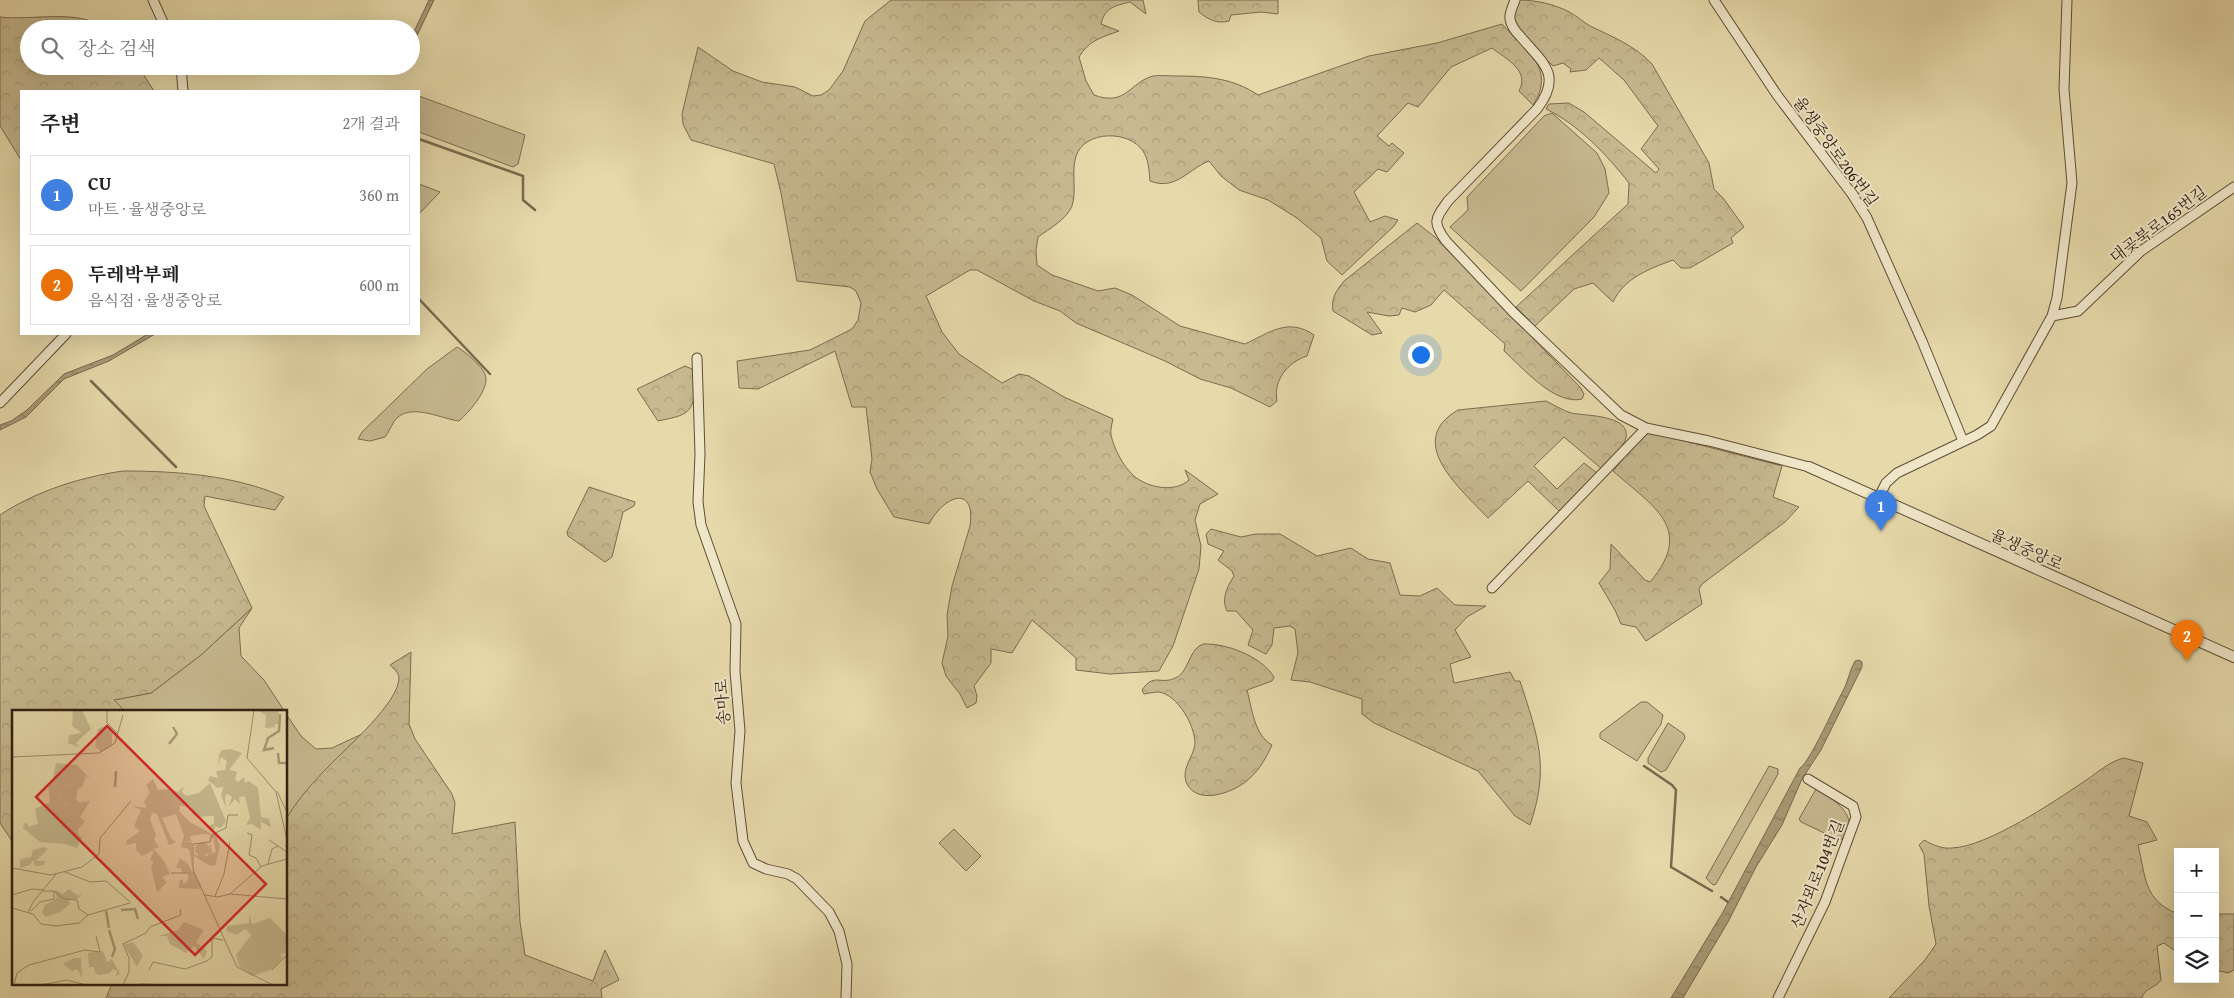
<!DOCTYPE html>
<html lang="ko">
<head>
<meta charset="utf-8">
<style>
  body { margin:0; font-family:"Gentium Book Plus","Noto Serif KR",serif; background:#f6f6f6; color:#202124 }
  .controls { position:absolute; right:15px; bottom:15px; display:grid; overflow:hidden; border-radius:0px; box-shadow:0 5px 20px #0002 }
  .controls button { width:45px; height:45px; display:grid; place-items:center; padding:0; border:0; border-bottom:1px solid #e0e0e0; background:#fff; color:#202124; font:25px sans-serif }
  .you { position:absolute; left:1420px; top:354px; width:18px; height:18px; margin:-12px; border:4px solid #fff; border-radius:50%; background:#1a73e8; box-shadow:0 0 0 8px #1a73e833 }
  .badge { display:grid; place-items:center; width:32px; height:32px; border-radius:50%; background:#d93025; color:#fff; font-size:16px; font-weight:700 }
  .pin { position:absolute; translate:-50% -41px; filter:drop-shadow(0 1px 2px #0008) }
  .pin::after { content:''; position:absolute; top:26px; width:18px; height:15px; background:inherit; clip-path:polygon(0 0,100% 0,50% 100%) }
  .list { margin:0; padding:0; list-style:none }
  h2 { display:flex; justify-content:space-between; align-items:center; height:65px; margin:0; padding:0 20px; font-size:21px }
  h2 small { font-size:16px; font-weight:400; color:#757577 }
  .list li { display:grid; grid-template-columns:32px 1fr auto; gap:15px; align-items:center; box-sizing:border-box; height:80px; margin:0 10px 10px; padding:0 10px; border:1px solid #e0e0e0; border-radius:0px }
  .list b { display:block; font-size:19px; white-space:nowrap }
  .list p { margin:0; font-size:16px; white-space:nowrap; color:#757577 }
  .list em { font-size:16px; font-style:normal; color:#757577 }
  .icon { flex:none; width:28px; height:28px; fill:none; stroke:currentColor; stroke-width:2; stroke-linecap:round; stroke-linejoin:round }
  .map { position:relative; flex:none; width:2234px; height:998px; overflow:hidden }
  .search { position:absolute; background:#fff; box-shadow:0 5px 20px #0002; left:20px; top:20px; width:400px; height:55px; display:flex; align-items:center; gap:12px; box-sizing:border-box; padding:0 18px; border-radius:28px; color:#757577; font-size:19px }
  .panel { position:absolute; background:#fff; box-shadow:0 5px 20px #0002; left:20px; top:90px; width:400px; height:245px; border-radius:0px }
  .map>svg:first-child { display:block }
  .green { fill:#c7b990; stroke:#7c6c50 }
  .forest { fill:url(#forest-crowns); stroke:#7c6c50 }
  .water { fill:url(#water-ripples); stroke:#78694e }
  .lines { fill:none; stroke-linecap:round; stroke-linejoin:round }
  .stream { stroke:#78694e; stroke-width:2.5 }
  .minor-casing { stroke:#5e4e37; stroke-width:11 }
  .tertiary-casing { stroke:#5e4e37; stroke-width:12 }
  .minor { stroke:#efe6c8; stroke-width:9 }
  .tertiary { stroke:#efe6c8; stroke-width:10 }
  .labels { text-anchor:middle; stroke-width:4; stroke-linejoin:round; paint-order:stroke }
  .street-label { font-size:16px; fill:#301f11; stroke:#efe6c8 }
  .inset-river { fill:none; stroke:#a89a76; stroke-width:2.5 }
  .inset-road { fill:none; stroke:#9d8f6d; stroke-width:1 }
  .view { fill:#d62828; fill-opacity:0.15; stroke:#d62828; stroke-width:2.5 }
  .inset-edge { fill:none; stroke:#301f11; stroke-width:2.5 }
</style>
</head>
<body>
<div class="map">
<svg width="2234" height="998" viewBox="0 0 2234 998">
  <defs>
    <pattern id="forest-crowns" width="20" height="18" patternUnits="userSpaceOnUse" patternTransform="scale(1.25)"><rect width="20" height="18" fill="#c7b990"/><path d="M2 6a3 3 0 1 1 6 0M12 15a3 3 0 1 1 6 0" fill="none" stroke="#ab9f7b"/></pattern>
    <pattern id="water-ripples" width="26" height="14" patternUnits="userSpaceOnUse" patternTransform="scale(1.25)"><rect width="26" height="14" fill="#a89a76"/><path d="M2 4q2-2 4 0t4 0M15 11q2-2 4 0t4 0" fill="none" stroke="#897d5f"/></pattern>
  </defs>
  <rect width="100%" height="100%" fill="#e6d9aa"/>
  <filter id="stains"><feTurbulence type="fractalNoise" baseFrequency=".004" numOctaves="4"/><feColorMatrix values="0 0 0 0 .2 0 0 0 0 .09 0 0 0 0 .02 0 0 0 .5 -.17"/></filter>
  <radialGradient id="worn" r=".72"><stop offset=".6" stop-color="#630" stop-opacity="0"/><stop offset="1" stop-color="#630" stop-opacity=".3"/></radialGradient>
  <path class="green" d="M419 96 525 135 518 164 513 167 419 132Z
    M1552 113 1597 153 1605 169 1609 193 1594 217 1521 291 1450 227 1468 210 1467 197 1544 116Z
    M419 184 440 192 419 214Z
    M457 347C466 352 485 368 486 378 487 392 469 412 459 421 442 419 414 404 398 417 392 422 390 431 385 437L370 441 358 439 362 432 427 369Z
    M252 608 239 628 241 656 264 680 285 712H126L113 700 151 693 201 655Z
    M1641 702H1647L1663 715 1661 724 1637 761 1600 738V733Z
    M286 714 301 736 316 749 332 748 362 734 328 767 286 818Z
    M1668 723 1684 734 1685 738 1666 770 1661 772 1648 763V758Z
    M1769 766 1778 769V774L1716 884 1713 885 1706 878Z
    M1816 789C1833 798 1863 818 1842 839L1839 840 1801 822 1799 819Z
    M954 829 981 856 966 871 939 843Z"/>
  <path class="forest" d="M891 0H1143L1146 14 1130 2C1115 6 1105 7 1101 24L1119 31C1102 37 1088 41 1079 57L1086 81 1094 95C1126 107 1130 82 1153 76 1160 75 1169 76 1177 76 1206 76 1233 78 1258 95L1369 56 1437 43 1502 24C1525 49 1557 69 1533 105L1519 91C1530 70 1506 59 1492 48L1451 67 1418 107 1408 103 1377 136 1389 146 1392 143 1404 153 1387 172 1378 169 1354 192 1370 222 1385 216 1398 220 1394 226 1342 275 1327 261 1321 238 1297 218 1268 200 1239 190 1221 176 1209 161C1188 169 1176 191 1150 181 1149 171 1149 160 1143 151 1129 130 1085 130 1076 156 1071 172 1077 191 1072 206 1067 219 1049 229 1038 237L1036 250 1037 265 1052 275 1098 291 1115 288 1132 295 1180 326 1245 344C1269 333 1288 317 1314 335L1307 356C1288 362 1273 380 1277 401L1270 407 1231 388 1200 379 1165 361 1076 323 1060 311 1034 301 977 270H970L926 296 942 332 959 354 1002 383 1019 374 1029 376 1064 397 1113 419C1112 424 1110 430 1111 435 1114 449 1123 466 1134 476 1148 488 1175 493 1189 480L1185 470 1218 494 1200 504 1195 520 1201 546 1199 569 1173 646 1159 671 1110 674 1076 670V658L1032 620 1012 653 991 649V663L974 686 977 696 976 703 967 708 960 694 946 676 942 663 948 636 947 615 952 586 970 526C976 484 944 495 929 524L894 517 877 489 870 472 872 459 866 407H852L835 351 758 389 739 388 737 361 810 350 852 329 858 320 861 303 856 291 850 287 797 281 781 193 774 164 691 140 683 124 682 114 698 47 733 71 762 82 795 87 813 96 821 95 829 90 843 71 865 21Z
    M1198 0H1278V14L1261 12 1231 15 1229 21C1217 24 1209 20 1199 12Z
    M1518 0C1536 0 1555 4 1571 13 1577 16 1583 22 1590 26 1613 37 1634 45 1652 64L1709 163 1714 189 1723 198 1744 227 1731 238 1733 243 1690 268H1681L1673 260C1649 269 1624 278 1613 302L1593 283 1574 289 1535 326 1516 307 1628 204 1629 183C1607 155 1579 125 1546 109L1549 104 1569 103 1584 112 1656 173 1659 169 1641 149 1658 126 1624 80 1599 58 1586 70 1570 72 1571 69 1563 63 1553 66 1521 34 1512 19Z
    M0 17C30 21 81 8 105 29H29V66H138L154 91H21V160L0 126Z
    M1417 223 1435 237 1580 387 1584 394 1582 399C1555 406 1522 367 1504 351L1505 344 1444 290 1431 305 1415 312 1402 308 1399 315 1389 316 1367 312 1382 333 1372 335 1333 311C1331 298 1336 291 1344 281Z
    M685 366 692 369C694 376 694 382 694 389 695 416 680 416 658 421L637 389Z
    M1546 401C1554 405 1562 410 1571 413 1583 416 1631 414 1626 438 1623 448 1609 461 1602 469L1564 437 1534 466 1557 489 1584 463 1597 473 1559 511 1528 481 1488 518C1462 490 1403 442 1458 410Z
    M1650 432 1782 466 1773 497 1799 507 1785 522 1702 584 1699 589 1702 604 1646 641 1636 627 1621 624 1615 610 1599 583 1610 569 1611 544 1645 580 1650 582C1696 528 1652 506 1613 471L1640 438Z
    M123 471C176 471 235 475 284 497L275 510 205 496 204 506 252 608 201 655 151 693 114 700 126 712H14V844L0 823V515C36 491 81 477 123 471Z
    M589 487 635 502 634 506 623 512 612 557 605 562 568 536 567 532Z
    M1211 529 1241 537 1256 534H1280L1317 556 1351 548 1368 559 1390 563 1400 595 1420 596 1437 588 1455 605 1486 606 1467 617 1455 630 1471 657 1450 664 1454 683 1510 672 1515 681H1520C1538 737 1550 767 1530 825L1515 816 1478 771 1374 723 1362 714V699L1310 682 1291 680 1298 653 1295 629 1290 626 1274 628 1272 645 1266 654 1248 645 1253 630 1236 611H1227C1221 599 1227 587 1234 576L1232 571 1218 560 1224 551 1208 544 1206 534Z
    M1203 644C1226 643 1261 656 1274 677L1272 681 1247 690C1252 708 1254 735 1272 745 1267 756 1260 769 1251 777 1238 791 1199 807 1187 784 1180 769 1194 757 1195 743 1195 726 1178 695 1159 692 1155 692 1149 693 1144 694L1142 690C1154 673 1159 684 1173 679 1190 674 1187 650 1203 644Z
    M411 652 409 724 415 739 452 794 455 803 452 834 515 822 520 922 525 955 593 981 605 950 619 980 601 989 602 998H106L112 984H286C286 963 283 824 288 816 298 799 315 780 329 766 346 748 400 702 399 677 398 672 394 669 390 665Z
    M2124 758 2143 763 2129 816 2147 822 2157 840 2138 845C2146 877 2143 900 2178 914V953L2164 943 2157 946 2161 980C2156 988 2144 988 2142 998H1889L1925 960 1936 944 1929 906 1924 854 1919 845 1924 840C1933 845 1942 849 1952 848 1987 847 2055 801 2085 781 2097 773 2110 761 2124 758Z
    M2215 914H2234V970L2228 973 2215 970Z"/>
  <path class="water" d="M429 0H434L411 48V38Z
    M148 334H155L109 361 64 379 26 417 0 430V425L11 421 27 410 64 374 113 355Z
    M1859 660 1862 662V667L1821 750 1802 779 1782 825 1756 867 1728 922 1683 998H1671L1723 912 1800 768C1810 762 1834 707 1842 693 1848 683 1849 671 1855 661Z"/>
  <g class="lines">
    <path class="stream" d="M419 139 523 176V200L535 210
      M419 299 490 374
      M91 381 176 467
      M1644 766 1672 785 1676 790 1671 867 1712 891
      M1721 897 1728 902"/>
    <g class="minor-casing">
      <path id="minor" d="M153 0 166 29
        M1515 0C1513 6 1509 13 1510 19 1511 25 1516 32 1520 36 1543 63 1563 75 1537 109L1448 201C1435 219 1432 222 1446 241L1513 312 1621 415 1646 428 1709 441 1809 467
        M1714 0 1777 95 1852 194 1867 218 1922 341 1963 441
        M181 66 183 91
        M2052 316 2078 311 2141 251 2234 187
        M697 358 700 454 698 502 701 525 736 624 735 671 740 731 736 783 743 841 753 863 766 869 788 874 797 879 829 912 839 931 847 964 846 998
        M0 403 66 334
        M1878 499 1886 483 1897 473 1977 435 1991 426 2052 316 2057 298 2072 183 2064 89 2067 0
        M1492 588 1646 428
        M1778 998 1825 902 1856 817 1853 806 1808 779"/>
    </g>
    <g class="tertiary-casing">
      <path id="tertiary" d="M1809 467 2234 657"/>
    </g>
    <use href="#minor" class="minor"/>
    <use href="#tertiary" class="tertiary"/>
  </g>
  <g class="labels">
    <g class="street-label">
      <text transform="translate(1836 151) rotate(54)" y="6">율생중앙로206번길</text>
      <text transform="translate(2158 224) rotate(-37)" y="6">대곶북로165번길</text>
      <text transform="translate(2027 549) rotate(24)" y="6">율생중앙로</text>
      <text transform="translate(722 702) rotate(-94)" y="6">송마로</text>
      <text transform="translate(1817 874) rotate(-68)" y="6">산자뫼로104번길</text>
    </g>
  </g>
  <g transform="translate(12 710)">
    <rect width="275" height="275" fill="#e6d9aa"/>
    <path d="M53 74 70 77 66 79 64 89 69 94 49 93 48 84ZM183 139a7 7 0 1 1 14 0a7 7 0 1 1-14 0Z" fill="#c7b990"/>
    <path d="M61 0H70L79 19 64 33 67 37 56 33 57 25 70 23 60 16ZM244 0H267L266 14 261 15 265 17 253 18 254 5ZM93 16 100 24V36L89 42 83 36 86 19ZM219 39 230 43 217 60 225 62 223 69 226 72 232 67 233 73 237 71 246 78 249 107 257 109 259 117 249 112V120L240 114 234 115 238 108 233 86 227 87 228 94 223 89 216 97 220 87 216 84 213 86 214 98 209 85 211 77 205 78 196 70 198 66 206 68 204 61 213 60 215 51 209 47 206 56 207 45 210 40ZM44 53 65 55 80 71 74 66 70 77 54 74 48 84V90L53 94 78 91 68 107 73 111 65 121 68 127 71 126 65 138 54 134 28 132 11 118 12 113 16 114V117L26 114 23 99 38 92 36 75 41 68ZM141 69 146 80 157 79 166 82 172 76 170 82 174 86 187 83 198 73 214 111 209 118 203 116 201 123 198 115 202 114V106L185 107 180 103 179 96H168L167 101 178 112 200 124 203 123 208 136 203 156 196 155 181 145 196 146 198 133 200 144 204 142 201 127 197 132 198 125 193 124 178 126 179 131H172L180 132V156L177 139 169 137 172 126 164 104 150 108 159 128 164 132 157 135 145 104 140 103 138 109 144 125 142 130 147 137 142 139 152 151 158 164 150 167 155 172 145 183 139 156 142 152 138 150 142 140 130 146 124 140V133L114 135 115 130 128 121 122 116 129 100 120 96 135 98 132 92 138 82 134 75ZM32 137 36 139 24 151H33L32 155 23 156 21 150 18 155 8 158V149L19 147 21 140ZM168 148 176 154 180 162 170 163 169 158H164ZM176 164H182L189 175 187 179 167 178V171L171 169V174L176 171ZM57 179 66 186 71 183 65 189 57 190 58 194 48 202 33 207 30 202 33 195 45 188 43 180 51 184ZM237 204 240 214 258 208 275 225 273 243 268 244 271 248 259 260 240 266 227 256 224 245 239 225 233 219 225 225 214 221 215 216 237 213ZM172 212 192 220 184 232 195 241 192 249 182 236 174 243 158 234 155 226H147L166 220ZM91 241 95 252 100 249 108 264 104 266 105 261 101 259 98 263 87 265 83 263 82 257H77L76 243ZM62 248H69L70 267 65 259 60 261 51 254Z" fill="#c7b990"/>
    <path d="M121 232 131 245 125 257 112 235Z" fill="#c7b990"/>
    <path class="inset-river" d="M157 34 165 24 161 17M262 38 252 40 256 28 267 21 268 4M266 43 267 53H275M103 77 104 61M109 200 123 199 126 209M94 201 97 218M97 220 103 239 100 247"/>
    <path class="inset-road" d="M95 0V13L106 24M242 0 235 48 264 82 275 130M0 47 87 43 103 33 111 5M265 81 275 102M226 105H216L214 118 201 124 198 132 181 134V160L225 257 261 275M235 123 240 125 237 145 244 148 249 157M257 130 275 142M256 154 260 139 266 136M0 158 39 165 70 157 87 144 88 128 119 91M53 162 78 172 94 171 118 192M159 163H182M42 181 52 189 65 190 67 199 76 205M218 184 275 189M0 185 20 179 32 180M193 185 206 187 218 184 250 156 275 149M203 186 212 164 218 132M0 198 21 204 29 214 44 216 67 213 76 205 118 193M19 201 28 192 42 189V181H31M16 203 21 192 45 163M137 260 141 252 173 259 195 251 200 247V228L211 230M260 260 275 245M128 274 154 275M2 275 5 263 17 255 73 240 88 242 84 226M29 275 55 270 74 275M111 275 117 262V248L111 234 134 223 138 217 169 205 168 199"/>
    <path class="view" d="M95 16 254 174 183 245 24 87Z"/>
    <rect width="275" height="275" class="inset-edge"/>
  </g>
  <rect width="100%" height="100%" filter="url(#stains)"/>
  <rect width="100%" height="100%" fill="url(#worn)"/>
</svg>
<div class="controls">
<button>+</button>
<button>−</button>
<button><svg class="icon" aria-label="layers" viewBox="0 0 24 24"><path d="M12 4l9 5-9 5-9-5zM3 14l9 5 9-5"/></svg></button>
</div>
<div class="you"></div>
<div class="pin badge" style="left:1881px;top:531px;background:#3f7fe0">1</div>
<div class="pin badge" style="left:2187px;top:661px;background:#e8710a">2</div>
<div class="search"><svg class="icon" aria-label="search" viewBox="0 0 24 24"><circle cx="10" cy="10" r="6"/><path d="M15 15l6 6"/></svg>장소 검색</div>
<section class="panel">
<h2>주변<small>2개 결과</small></h2>
<ul class="list">
<li><span class="badge" style="background:#3f7fe0">1</span><div><b>CU</b><p>마트 · 율생중앙로</p></div><em>360 m</em></li>
<li><span class="badge" style="background:#e8710a">2</span><div><b>두레박부페</b><p>음식점 · 율생중앙로</p></div><em>600 m</em></li>
</ul>
</section>
</div>
</body>
</html>
